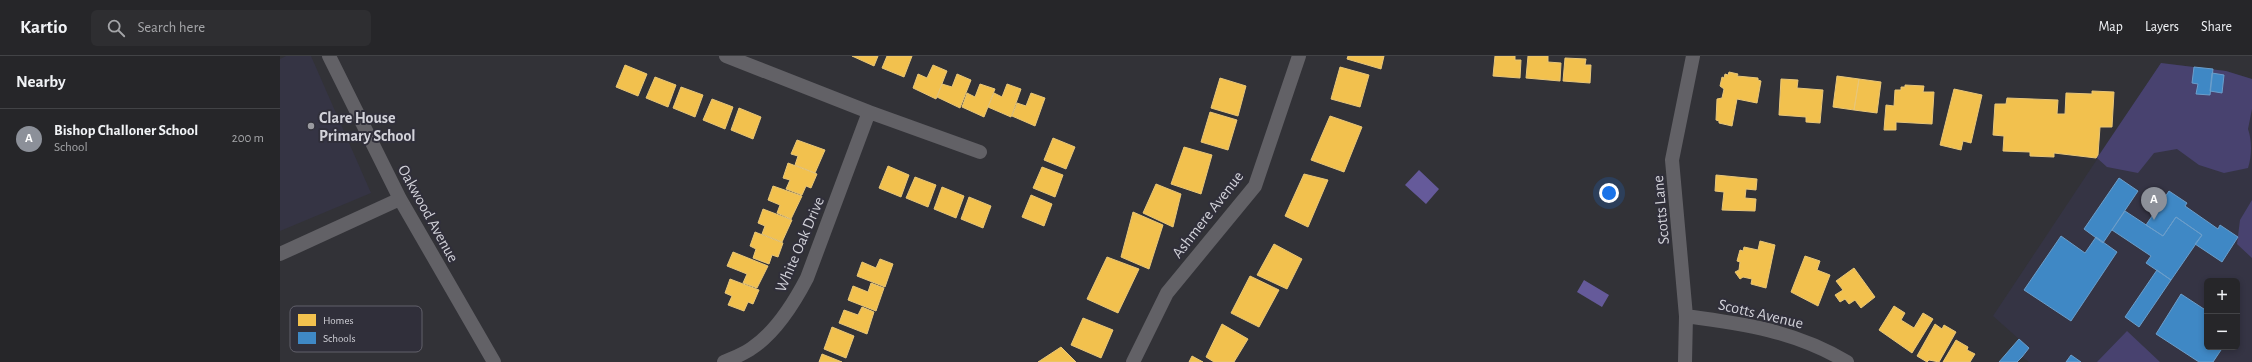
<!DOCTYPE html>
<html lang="en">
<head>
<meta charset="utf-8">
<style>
  body { margin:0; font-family:"Alegreya Sans",sans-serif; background:#2e2e31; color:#f1f3f6 }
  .controls { position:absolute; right:12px; bottom:12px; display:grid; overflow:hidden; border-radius:6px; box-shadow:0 2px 6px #0003 }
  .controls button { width:36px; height:36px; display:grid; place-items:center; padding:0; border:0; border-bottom:1px solid #424346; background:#262629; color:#f1f3f6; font:20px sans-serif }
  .you { position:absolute; left:1329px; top:137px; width:14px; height:14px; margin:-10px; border:3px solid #fff; border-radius:50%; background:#1a73e8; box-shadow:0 0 0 6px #1a73e833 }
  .badge { display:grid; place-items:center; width:26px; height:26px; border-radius:50%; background:#8c9099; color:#fff; font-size:13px; font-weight:700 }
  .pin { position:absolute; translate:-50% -33px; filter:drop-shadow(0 1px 2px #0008) }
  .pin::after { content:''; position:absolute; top:21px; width:14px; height:12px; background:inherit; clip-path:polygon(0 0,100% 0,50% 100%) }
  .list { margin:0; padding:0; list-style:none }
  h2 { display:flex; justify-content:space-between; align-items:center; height:52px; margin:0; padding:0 16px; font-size:17px }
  h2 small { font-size:13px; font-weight:400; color:#a4a5a8 }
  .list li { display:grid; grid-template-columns:26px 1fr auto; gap:12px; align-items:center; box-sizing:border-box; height:60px; padding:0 16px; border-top:1px solid #424346 }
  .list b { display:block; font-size:15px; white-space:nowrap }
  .list p { margin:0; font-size:13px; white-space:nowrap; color:#a4a5a8 }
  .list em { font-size:13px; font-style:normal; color:#a4a5a8 }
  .icon { flex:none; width:22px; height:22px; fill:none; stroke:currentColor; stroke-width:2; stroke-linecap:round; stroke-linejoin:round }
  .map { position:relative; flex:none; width:1972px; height:306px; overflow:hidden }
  header { display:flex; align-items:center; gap:24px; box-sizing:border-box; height:56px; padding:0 20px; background:#262629; border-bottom:1px solid #424346 }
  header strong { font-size:19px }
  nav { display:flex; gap:22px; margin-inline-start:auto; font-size:14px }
  .search { width:280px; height:36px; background:#2e2e31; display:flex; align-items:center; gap:10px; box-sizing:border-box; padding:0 14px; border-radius:6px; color:#a4a5a8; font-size:15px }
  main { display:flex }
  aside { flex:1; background:#262629 }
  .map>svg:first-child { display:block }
  .built { fill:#353444; fill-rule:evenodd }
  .green { fill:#48426f }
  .water { fill:#655a9a }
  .homes { fill:#f2c14e; stroke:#e8c678 }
  .schools { fill:#3f88c5; stroke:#6b9ecb }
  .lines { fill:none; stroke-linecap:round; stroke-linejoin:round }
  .minor { stroke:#626166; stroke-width:14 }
  .poi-dot { fill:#9a9aa0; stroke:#302f3a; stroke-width:1.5 }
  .labels { text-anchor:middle; stroke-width:4; stroke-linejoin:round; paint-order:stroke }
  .poi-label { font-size:16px; font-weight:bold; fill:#d2d2d9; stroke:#302f3a; text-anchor:start }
  .street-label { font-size:16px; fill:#d2d2d9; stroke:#302f3a }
  .key { fill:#302f3a; stroke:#61606a; stroke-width:1 }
  .key-label { font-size:11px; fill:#d2d2d9 }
</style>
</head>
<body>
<header>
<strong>Kartio</strong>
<div class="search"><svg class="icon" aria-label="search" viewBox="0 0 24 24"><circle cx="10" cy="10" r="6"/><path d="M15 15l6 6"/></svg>Search here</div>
<nav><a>Map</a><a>Layers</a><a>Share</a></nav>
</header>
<main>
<aside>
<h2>Nearby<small></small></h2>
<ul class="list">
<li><span class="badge">A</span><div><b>Bishop Challoner School</b><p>School</p></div><em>200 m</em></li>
</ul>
</aside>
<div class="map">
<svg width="1972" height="306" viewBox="0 0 1972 306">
  <rect width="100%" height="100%" fill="#323237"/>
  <path class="built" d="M6 0H31L91 137 0 175V3Z
    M1881 7 1946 15 1972 23V306H1749L1742 301 1749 292 1713 260ZM1927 225H1957V291H1927Z"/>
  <path class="green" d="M1881 7 1946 15 1972 23V53L1968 73C1972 85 1972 99 1968 112L1944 117 1919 109 1897 93 1874 97 1858 117 1827 111 1817 102Z
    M1972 144V202L1957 188 1960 164Z
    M1847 275 1880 306H1817Z"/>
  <path class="water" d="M1139 114 1159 133 1146 148 1125 129Z
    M1304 224 1329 239 1322 251 1297 236Z"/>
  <path class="homes" d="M572 0H598L594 10Z
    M607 0H632L624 21 602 12Z
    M1068 0H1104L1101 13 1067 3Z
    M1215 0H1235V4H1241L1240 22 1213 20Z
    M1248 0H1268V6L1281 7 1280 25 1246 22Z
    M1285 2 1306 3 1305 9H1311L1310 27 1283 25Z
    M345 9 367 18 358 40 336 31Z
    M653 9 667 15 656 43 633 32 638 18 647 22Z
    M1060 11 1089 19 1080 51 1051 43Z
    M1449 16 1458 18 1457 20 1478 22V24L1481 25 1477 47 1457 43 1452 70 1439 67V65L1436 64 1437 43 1442 42 1444 33 1440 30 1442 21 1444 22 1445 18 1448 19Z
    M677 18 691 24 680 52 657 41 662 28 672 31Z
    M1557 20 1579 23 1574 54 1553 51Z
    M375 21 396 29 388 51 366 42Z
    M940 22 966 30 958 60 931 52Z
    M1501 23 1518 24 1517 32 1543 34 1540 67 1526 66V61L1499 59Z
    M1579 23 1601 26 1597 57 1574 54Z
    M700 28 715 33 704 61 682 51 687 37 695 41Z
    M727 28 741 33 731 61 708 51 714 37 722 41Z
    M1625 29 1644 30 1643 36H1654L1652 68 1616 66V74H1604L1606 49 1614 50 1615 34H1621V31H1625Z
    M401 31 423 39 415 61 393 52Z
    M1674 33 1702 39 1691 87 1683 85 1681 94 1660 89Z
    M1812 35 1834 36 1832 71H1820L1818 99 1816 102 1774 97V101L1750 100V96L1723 95 1724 80 1713 79 1715 48H1726L1727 42 1778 44 1777 58H1785L1786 37 1812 38Z
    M751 37 765 42 755 70 732 60 737 47 746 50Z
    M432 43 453 51 445 73 423 64Z
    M459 52 481 61 473 83 451 74Z
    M930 56 957 64 948 94 921 86Z
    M1050 60 1082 71 1064 116 1031 104Z
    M773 82 795 91 786 113 764 104Z
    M517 84 545 94 535 117 515 109 518 100 511 98Z
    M904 91 932 99 921 138 891 128Z
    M508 107 537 118 531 132 526 130 522 139 506 133 510 124 503 122Z
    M608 110 629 119 621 141 599 132Z
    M762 111 783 119 775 141 753 132Z
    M1024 118 1048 124 1028 171 1005 160Z
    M1436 119 1477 123 1476 134 1466 133 1465 142 1476 143 1475 155 1442 154 1444 136 1435 135Z
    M635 121 656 129 648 151 626 142Z
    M876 128 901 138 893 171 863 157Z
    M493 130 522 140 511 163 497 157 500 149 488 144Z
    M662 131 684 140 676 162 654 153Z
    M751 139 772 148 764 170 742 161Z
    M689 141 711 150 703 172 681 163Z
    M483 153 512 164 502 186 482 178 485 170 478 167Z
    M853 156 883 169 869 213 841 201Z
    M475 176 503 187 498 201 492 199 489 208 473 202 476 193 470 190Z
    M1480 185 1495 189 1486 232 1471 228 1472 223 1463 221 1460 223 1455 216 1459 214 1460 206 1457 205 1460 194 1463 195 1464 191 1478 194Z
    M994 188 1022 203 1007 233 977 219Z
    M453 196 488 210 477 232 463 227 467 218 447 210Z
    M1525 200 1540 205 1537 214 1550 219 1538 250 1511 236Z
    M827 201 859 213 838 257 807 243Z
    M600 203 613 208 605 231 577 220 582 206 596 212Z
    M1574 212 1595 241 1581 252 1575 244 1569 248 1565 243 1560 246 1555 239 1563 234 1556 225Z
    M970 220 999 234 979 271 951 257Z
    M450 223 479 234 473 248 468 246 464 255 448 249 452 240 445 237Z
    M591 227 604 232 596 255 568 244 573 230 588 236Z
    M1614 250 1625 257 1621 264 1634 272 1643 257 1653 263 1632 297 1599 274Z
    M582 251 594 256 587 278 559 267 564 254 578 259Z
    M803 262 833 274 821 302 791 289Z
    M942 268 968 283 954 306H934L926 301Z
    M1655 268 1662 273 1664 269 1676 276 1659 306 1649 304 1647 306 1637 300Z
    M552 271 574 280 566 302 544 293Z
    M1676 284 1688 291 1687 294 1695 298 1690 306H1663Z
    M781 291 796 306H758Z
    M542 298 562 306H539Z
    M912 300 923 306H909Z"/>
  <path class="schools" d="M1914 11 1933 13 1930 39 1916 38 1918 28 1912 27Z
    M1932 17 1944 19 1942 37 1930 35Z
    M1839 122 1858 135 1823 187 1804 173Z
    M1889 135 1907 147 1905 150 1938 173 1940 169 1958 181 1942 206 1915 188 1922 179 1896 161 1883 180 1866 169Z
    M1845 155 1883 180 1896 161 1922 179 1891 224 1866 207 1871 200 1832 174Z
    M1781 180 1805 197 1816 181 1837 196 1791 265 1744 234Z
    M1877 214 1891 224 1859 271 1845 261Z
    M1901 238 1927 255V291H1943L1933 306H1919L1876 278Z
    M1739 283 1749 292 1742 301 1737 306H1719Z
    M1791 299 1801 306H1786Z"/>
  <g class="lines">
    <path class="minor" d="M49 0 120 143 214 306
      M589 56 700 96
      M0 198 120 143
      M1406 260C1465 268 1515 275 1567 306
      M444 306C453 302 464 298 472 292 496 276 514 247 527 222L589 56 446 0
      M853 306 887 237 975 130 1019 0
      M1405 306 1406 260 1392 104 1413 0"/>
  </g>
  <circle class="poi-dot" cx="31" cy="70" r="4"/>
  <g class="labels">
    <g class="poi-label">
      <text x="39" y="67">Clare House<tspan x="39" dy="18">Primary School</tspan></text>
    </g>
    <g class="street-label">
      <text transform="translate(1380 154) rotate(-95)" y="6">Scotts Lane</text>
      <text transform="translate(149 157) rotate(61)" y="6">Oakwood Avenue</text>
      <text transform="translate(927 158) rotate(-52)" y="6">Ashmere Avenue</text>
      <text transform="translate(519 188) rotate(-67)" y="6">White Oak Drive</text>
      <text transform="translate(1481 257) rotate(13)" y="6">Scotts Avenue</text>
    </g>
  </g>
  <rect x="10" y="250" width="132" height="46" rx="6" class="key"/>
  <rect x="18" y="258" width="18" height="12" fill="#f2c14e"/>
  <rect x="18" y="276" width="18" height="12" fill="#3f88c5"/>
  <g class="key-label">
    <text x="43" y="268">Homes</text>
    <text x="43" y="286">Schools</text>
  </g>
</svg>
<div class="controls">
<button>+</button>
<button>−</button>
</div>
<div class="you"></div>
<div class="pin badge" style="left:1874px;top:164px">A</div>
</div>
</main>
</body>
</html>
